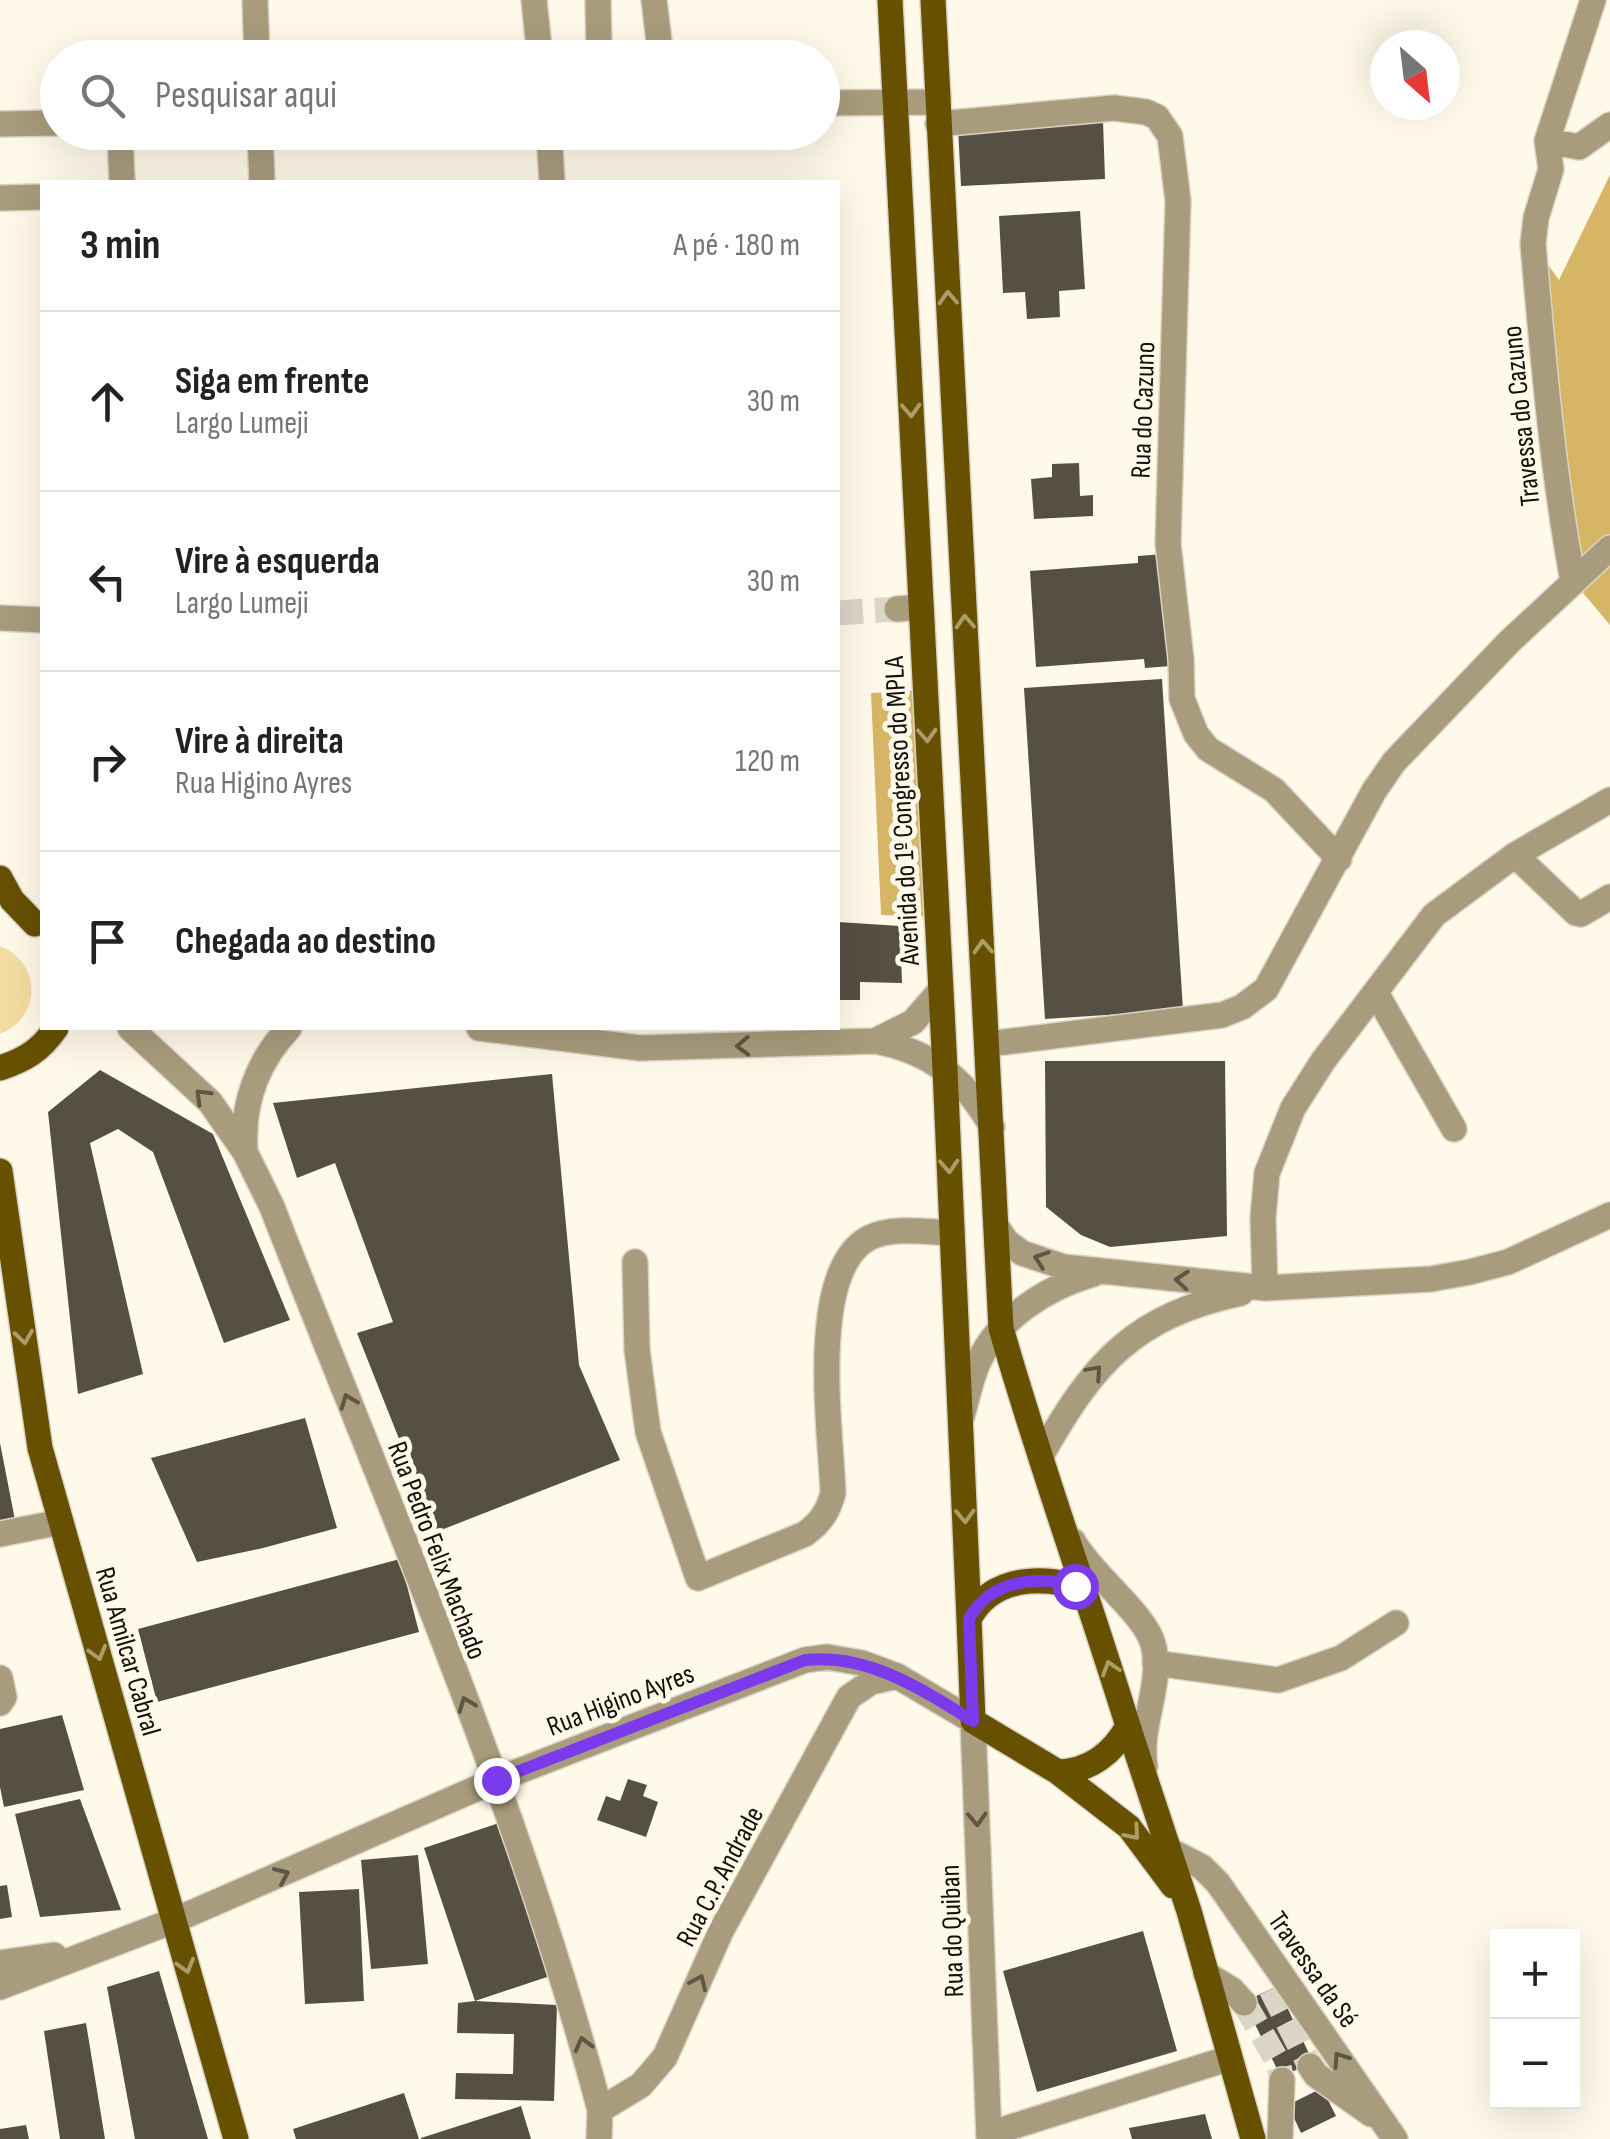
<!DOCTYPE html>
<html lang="pt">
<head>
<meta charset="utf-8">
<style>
  body { margin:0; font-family:"Sofia Sans Condensed",sans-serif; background:#f6f6f6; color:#222 }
  .controls { position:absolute; right:30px; bottom:30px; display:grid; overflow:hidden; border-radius:0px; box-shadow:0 10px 40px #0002 }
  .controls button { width:90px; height:90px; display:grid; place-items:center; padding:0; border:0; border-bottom:2px solid #e0e0e0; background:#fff; color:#222; font:50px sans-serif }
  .compass { position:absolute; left:1370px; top:30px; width:90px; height:90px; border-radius:50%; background:#fff; box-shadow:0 10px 40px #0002; rotate:152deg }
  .stop { position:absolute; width:30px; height:30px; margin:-22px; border:8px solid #7c3aed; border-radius:50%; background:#fff }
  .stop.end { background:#7c3aed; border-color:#fff; box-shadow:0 2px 10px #0008 }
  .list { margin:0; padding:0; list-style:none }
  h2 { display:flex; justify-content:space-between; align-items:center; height:130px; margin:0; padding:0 40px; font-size:42px }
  h2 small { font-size:32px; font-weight:400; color:#767676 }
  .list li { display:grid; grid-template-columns:65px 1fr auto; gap:30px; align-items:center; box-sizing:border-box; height:180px; padding:0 40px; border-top:2px solid #e0e0e0 }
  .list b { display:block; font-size:38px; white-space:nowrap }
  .list p { margin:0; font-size:32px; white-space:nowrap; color:#767676 }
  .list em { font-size:32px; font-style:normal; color:#767676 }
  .icon { flex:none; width:55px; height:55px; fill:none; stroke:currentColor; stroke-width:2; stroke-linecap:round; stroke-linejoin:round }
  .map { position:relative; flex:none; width:1610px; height:2139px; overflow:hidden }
  .search { position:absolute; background:#fff; box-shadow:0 10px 40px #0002; left:40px; top:40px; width:800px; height:110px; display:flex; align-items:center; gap:25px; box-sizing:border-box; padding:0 35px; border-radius:55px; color:#767676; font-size:38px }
  .panel { position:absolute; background:#fff; box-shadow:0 10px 40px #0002; left:40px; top:180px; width:800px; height:850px; border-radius:0px }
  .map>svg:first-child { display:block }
  .green { fill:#f4dda1 }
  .forest { fill:#d6b666 }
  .building { fill:#555043 }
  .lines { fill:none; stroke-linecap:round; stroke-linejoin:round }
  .minor-tunnel { stroke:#dbd6c8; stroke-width:25; stroke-dasharray:25 12; stroke-linecap:butt }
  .minor-casing { stroke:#d9d4c5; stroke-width:28 }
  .major-casing { stroke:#d9d4c5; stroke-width:28 }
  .minor { stroke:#a99c7c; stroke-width:25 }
  .major { stroke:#675000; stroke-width:25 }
  .oneway { stroke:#ab9c69 }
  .oneway2 { stroke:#5e5644 }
  .route { stroke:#7c3aed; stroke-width:12 }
  .labels { text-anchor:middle; stroke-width:10; stroke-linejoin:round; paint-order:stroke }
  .street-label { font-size:28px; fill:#12100b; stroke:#fff9e9 }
</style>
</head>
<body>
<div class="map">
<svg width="1610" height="2139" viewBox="0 0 1610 2139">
  <rect width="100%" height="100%" fill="#fff9e9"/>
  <path class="green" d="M0 946C42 963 42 1017 0 1034Z"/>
  <path class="forest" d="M1610 175V625L1573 581 1533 244 1559 280Z
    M925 690 936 917 881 915 871 693Z"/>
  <path class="building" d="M1103 121 1105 179 961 186 958 128Z
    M1080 211 1085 289 1059 291 1060 317 1027 319 1025 292 1003 293 999 216Z
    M1079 463 1080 496 1093 495V516L1034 519 1031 479 1052 477V464Z
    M1164 554 1171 666 1145 668 1144 659 1036 667 1030 571 1138 563V556Z
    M1162 679 1183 1010 1045 1019 1024 688Z
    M838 922 900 926 902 983 860 982V1000H838Z
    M1045 1061H1225L1227 1236 1110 1247 1081 1235 1046 1207Z
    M100 1070 213 1134 290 1320 224 1343 153 1152 118 1129 90 1143 143 1374 78 1394 48 1112Z
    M552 1074 579 1365 620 1460 436 1532 357 1333 393 1322 335 1163 297 1178 273 1103Z
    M305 1418 337 1528 263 1548 197 1562 151 1458Z
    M0 1443 15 1520 0 1523Z
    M400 1559 419 1632 157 1702 138 1629Z
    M62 1715 84 1790 4 1807 0 1787V1729Z
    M628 1779 647 1785 643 1796 658 1802 646 1837 597 1820 606 1796 620 1801Z
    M80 1799 121 1910 40 1917 15 1814Z
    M499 1823 550 1976 475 2001 424 1848Z
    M418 1855 428 1964 371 1969 361 1860Z
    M7 1885 12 1917 0 1919V1886Z
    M359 1889 364 2001 305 2004 299 1892Z
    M1143 1931 1177 2051 1037 2092 1003 1971Z
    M159 1971 208 2139H135L107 1987Z
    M1277 1986 1313 2062 1281 2077 1244 2002Z
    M475 2001 557 2005 554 2101 455 2099 456 2073 513 2074 514 2034 457 2033 458 2003Z
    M86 2023 105 2139H60L44 2031Z
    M1322 2088 1336 2116 1301 2133 1288 2105Z
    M404 2093 419 2139H296L293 2129Z
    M521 2106 531 2139H421V2138Z
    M1205 2114 1212 2139H1132L1129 2128Z
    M26 2125 29 2139H0V2129Z"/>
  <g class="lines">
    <path class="minor-tunnel" d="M838 613 897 609
      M1271 1989 1310 2066
      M1244 2003 1278 2062 1282 2080"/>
    <g class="minor-casing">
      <path id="minor" d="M255 0 257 58
        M534 0 540 58
        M598 0 599 48 604 58
        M654 0 661 58
        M618 58 660 55
        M822 103 937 102
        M0 124 58 123
        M938 124 1114 108 1146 112 1157 117 1170 136 1178 201 1168 543 1181 659 1182 699 1196 734 1208 749 1274 790 1339 859
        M120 132 122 182
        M260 132 262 182
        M549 132 552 182
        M1547 141 1579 147 1610 125
        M0 198 42 197
        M1573 581C1552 469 1543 357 1533 244L1536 218 1551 169 1547 141 1593 0
        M897 609 921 607
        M0 618 42 620
        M1515 855 1576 913 1581 914 1610 897
        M1376 993 1454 1129
        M130 1028 210 1102 245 1152 272 1207C388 1505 518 1800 600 2110L599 2139
        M479 1028 640 1048 875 1041C930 1051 965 1079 992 1127
        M875 1041 913 1022 940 991
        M988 1044 1222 1015 1242 1007 1266 989 1374 791 1394 762 1509 642 1610 548
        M245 1150C242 1104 257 1062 289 1028
        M996 1226 1006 1241 1022 1253 1064 1267 1265 1288 1431 1279 1470 1272 1508 1262 1610 1215
        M635 1262 637 1350 648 1432 698 1578 805 1534C821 1522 828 1512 833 1493 831 1433 807 1270 869 1238 892 1226 927 1232 952 1233
        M1265 1288 1263 1217 1267 1173 1293 1108 1323 1061 1434 915 1515 855 1610 800
        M962 1416C967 1398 971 1379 978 1363 998 1318 1048 1287 1093 1274
        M1042 1454C1094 1362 1134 1316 1241 1293
        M0 1534 61 1522
        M1073 1541C1092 1575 1145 1614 1153 1644 1164 1684 1138 1725 1145 1766
        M1155 1663 1278 1680 1341 1658 1396 1623
        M0 1678 4 1697 0 1703
        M1169 1850 1202 1867 1218 1883 1395 2139
        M0 1963 54 1955
        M1206 1974 1232 1990 1244 2003
        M0 1987 173 1921 496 1780 805 1660 827 1657 862 1663 897 1676 973 1721 989 2139
        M1310 2066 1316 2075 1371 2114
        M600 2110 641 2085 665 2057 721 1931 849 1697 871 1682 897 1676
        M989 2134 1230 2058
        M1280 2139 1282 2080"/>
    </g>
    <g class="major-casing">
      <path id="major" d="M890 0 945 1069 969 1619
        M933 0 1001 1328C1039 1462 1087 1593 1128 1726 1113 1753 1090 1771 1058 1772L973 1721 969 1619C992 1575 1044 1575 1085 1589
        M0 878 12 900 35 924
        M0 1068C25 1060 41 1050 56 1028
        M0 1171 40 1448 236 2139
        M1128 1726 1189 1911 1253 2139
        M1058 1772 1129 1827 1173 1886"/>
    </g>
    <use href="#minor" class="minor"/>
    <use href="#major" class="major"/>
  </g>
  <defs><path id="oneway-chevron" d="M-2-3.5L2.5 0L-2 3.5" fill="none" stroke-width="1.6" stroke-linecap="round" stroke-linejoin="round" transform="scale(2.5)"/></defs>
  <g class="oneway">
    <use href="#oneway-chevron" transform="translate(948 298) rotate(-93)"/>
    <use href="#oneway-chevron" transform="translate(911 410) rotate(87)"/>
    <use href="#oneway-chevron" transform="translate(965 622) rotate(-93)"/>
    <use href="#oneway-chevron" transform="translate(927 735) rotate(87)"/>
    <use href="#oneway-chevron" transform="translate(983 947) rotate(-93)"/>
    <use href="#oneway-chevron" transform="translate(949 1166) rotate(87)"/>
    <use href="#oneway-chevron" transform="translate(24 1337) rotate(82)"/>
    <use href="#oneway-chevron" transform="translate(965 1516) rotate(88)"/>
    <use href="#oneway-chevron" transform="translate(98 1653) rotate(74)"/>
    <use href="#oneway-chevron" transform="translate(1110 1668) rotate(-107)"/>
    <use href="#oneway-chevron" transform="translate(1133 1833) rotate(49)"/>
    <use href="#oneway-chevron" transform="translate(186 1966) rotate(74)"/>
  </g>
  <g class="oneway2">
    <use href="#oneway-chevron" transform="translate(743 1046) rotate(178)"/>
    <use href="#oneway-chevron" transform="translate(202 1096) rotate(-135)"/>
    <use href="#oneway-chevron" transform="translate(1041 1259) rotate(-161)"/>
    <use href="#oneway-chevron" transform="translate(1182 1280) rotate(-175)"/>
    <use href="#oneway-chevron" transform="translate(1095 1372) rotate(-48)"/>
    <use href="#oneway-chevron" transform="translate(348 1401) rotate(-111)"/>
    <use href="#oneway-chevron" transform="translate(466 1704) rotate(-111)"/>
    <use href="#oneway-chevron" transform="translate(977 1819) rotate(88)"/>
    <use href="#oneway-chevron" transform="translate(282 1875) rotate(-24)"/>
    <use href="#oneway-chevron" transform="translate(699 1982) rotate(-66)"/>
    <use href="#oneway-chevron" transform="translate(583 2044) rotate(-105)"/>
    <use href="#oneway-chevron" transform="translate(1340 2059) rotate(-124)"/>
  </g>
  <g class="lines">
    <path class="route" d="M496 1780 805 1660C868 1653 921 1689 973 1721L969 1619C990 1580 1037 1575 1075 1586"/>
  </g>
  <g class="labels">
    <g class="street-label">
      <text transform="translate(1142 410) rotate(-88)" y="10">Rua do Cazuno</text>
      <text transform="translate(1520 416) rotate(-96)" y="10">Travessa do Cazuno</text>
      <text transform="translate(901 811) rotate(-93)" y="10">Avenida do 1º Congresso do MPLA</text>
      <text transform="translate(438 1550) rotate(69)" y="10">Rua Pedro Felix Machado</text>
      <text transform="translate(129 1651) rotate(74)" y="10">Rua Amilcar Cabral</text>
      <text transform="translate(620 1699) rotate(-21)" y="10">Rua Higino Ayres</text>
      <text transform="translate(719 1876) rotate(-62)" y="10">Rua C.P. Andrade</text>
      <text transform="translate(951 1931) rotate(-92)" y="10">Rua do Quiban</text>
      <text transform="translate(1314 1969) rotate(55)" y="10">Travessa da Sé</text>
    </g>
  </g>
</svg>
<div class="controls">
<button>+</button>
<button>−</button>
</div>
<svg class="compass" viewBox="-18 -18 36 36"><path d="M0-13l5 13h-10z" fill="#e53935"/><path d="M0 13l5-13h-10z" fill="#767676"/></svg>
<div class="stop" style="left:1075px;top:1586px"></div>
<div class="stop end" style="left:496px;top:1780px"></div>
<div class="search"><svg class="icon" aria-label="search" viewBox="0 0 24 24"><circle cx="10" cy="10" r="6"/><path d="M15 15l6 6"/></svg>Pesquisar aqui</div>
<section class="panel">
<h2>3 min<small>A pé · 180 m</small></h2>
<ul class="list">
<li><svg class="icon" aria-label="ahead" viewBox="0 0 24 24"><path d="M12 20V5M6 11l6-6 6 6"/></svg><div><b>Siga em frente</b><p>Largo Lumeji</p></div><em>30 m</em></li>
<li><svg class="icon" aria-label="left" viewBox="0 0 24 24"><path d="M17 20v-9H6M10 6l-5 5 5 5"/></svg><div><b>Vire à esquerda</b><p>Largo Lumeji</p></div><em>30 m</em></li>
<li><svg class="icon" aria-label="right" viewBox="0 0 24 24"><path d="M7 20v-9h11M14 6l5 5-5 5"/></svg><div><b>Vire à direita</b><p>Rua Higino Ayres</p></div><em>120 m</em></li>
<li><svg class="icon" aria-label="arrive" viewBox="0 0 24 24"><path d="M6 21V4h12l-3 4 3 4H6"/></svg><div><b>Chegada ao destino</b></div></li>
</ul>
</section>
</div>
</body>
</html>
